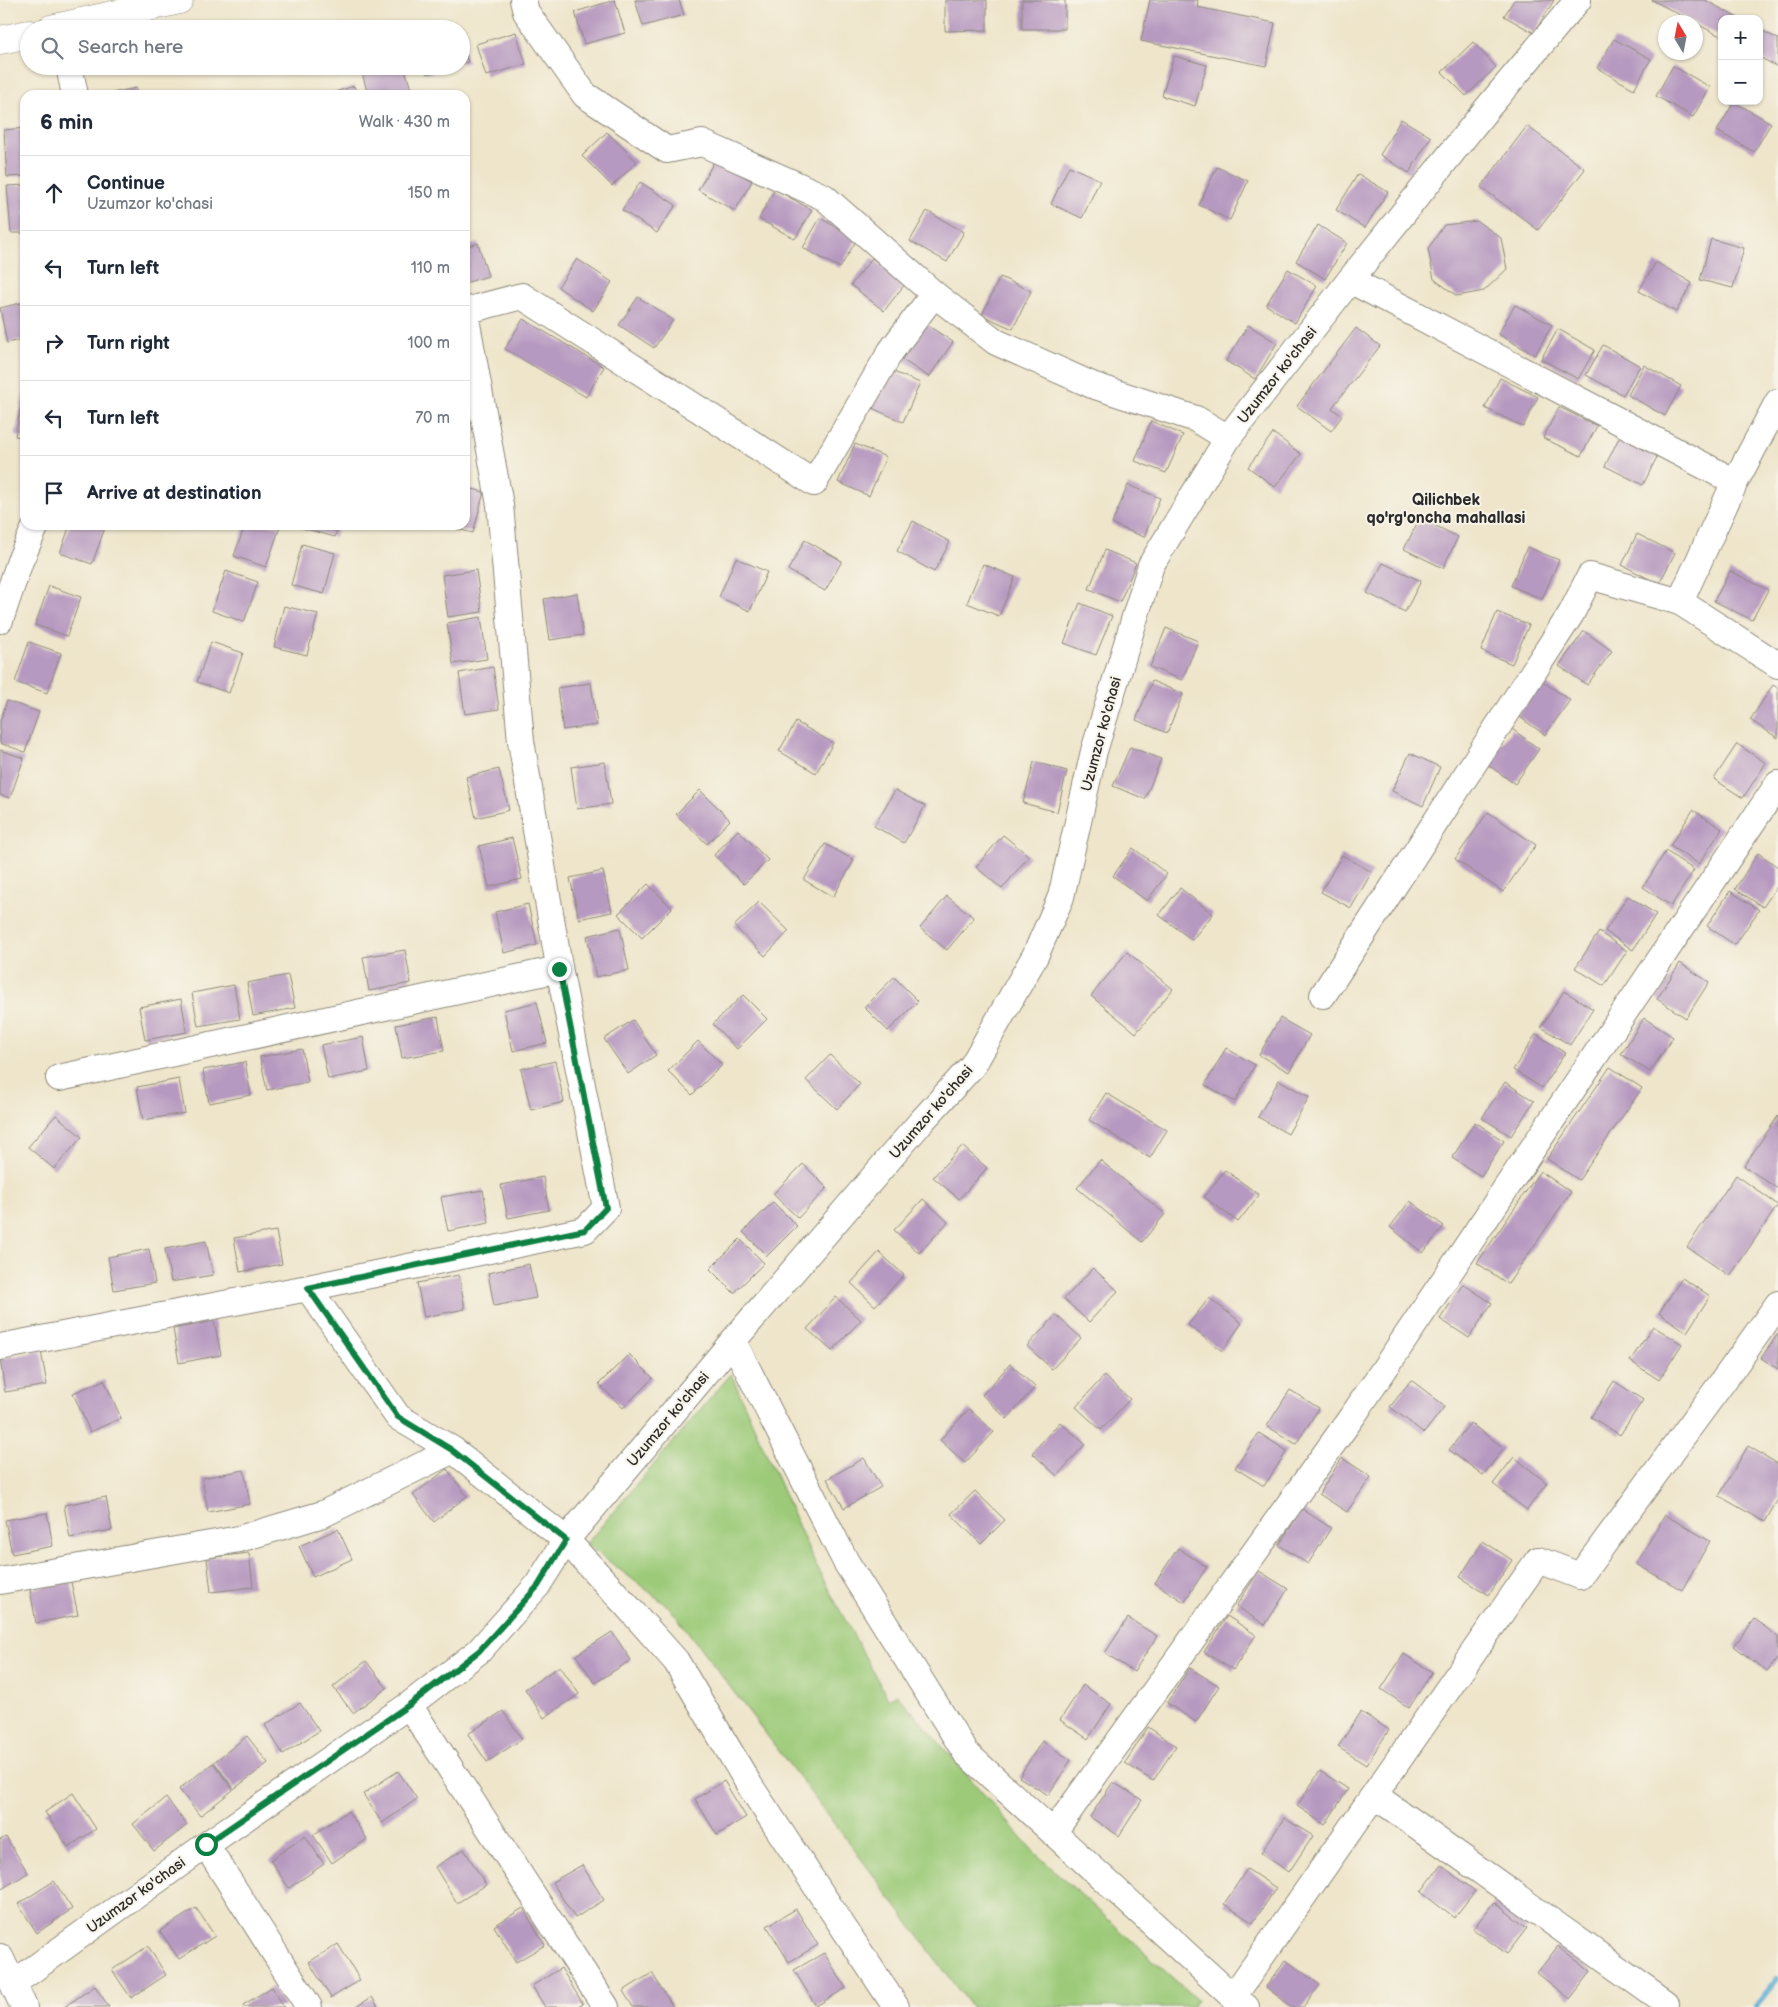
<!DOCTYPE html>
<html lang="en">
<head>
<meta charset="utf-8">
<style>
  body { margin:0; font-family:"Balsamiq Sans",sans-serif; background:#f2f2f3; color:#1f2937 }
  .controls { position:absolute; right:15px; top:15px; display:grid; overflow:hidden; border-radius:10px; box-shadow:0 1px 4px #0004 }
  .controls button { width:45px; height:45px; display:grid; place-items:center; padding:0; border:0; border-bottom:1px solid #e0e1e3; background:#fff; color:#1f2937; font:25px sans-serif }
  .compass { position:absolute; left:1658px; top:15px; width:45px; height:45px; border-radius:50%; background:#fff; box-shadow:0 1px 4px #0004; rotate:350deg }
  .stop { position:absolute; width:15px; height:15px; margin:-11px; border:4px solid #0b8043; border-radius:50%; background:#fff }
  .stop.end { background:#0b8043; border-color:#fff; box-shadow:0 1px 5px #0008 }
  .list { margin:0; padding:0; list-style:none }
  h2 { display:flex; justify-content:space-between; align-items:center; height:65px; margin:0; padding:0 20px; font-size:21px }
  h2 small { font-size:16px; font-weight:400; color:#747a83 }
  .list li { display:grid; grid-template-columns:32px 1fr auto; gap:15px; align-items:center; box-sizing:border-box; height:75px; padding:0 20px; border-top:1px solid #e0e1e3 }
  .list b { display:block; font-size:19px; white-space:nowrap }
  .list p { margin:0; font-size:16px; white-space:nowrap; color:#747a83 }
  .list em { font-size:16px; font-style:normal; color:#747a83 }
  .icon { flex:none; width:28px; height:28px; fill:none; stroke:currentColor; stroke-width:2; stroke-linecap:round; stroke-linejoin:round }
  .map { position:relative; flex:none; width:1778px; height:2007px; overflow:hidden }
  .search { position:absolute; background:#fff; box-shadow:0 1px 4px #0004; left:20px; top:20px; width:450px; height:55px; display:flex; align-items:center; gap:12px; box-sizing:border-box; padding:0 18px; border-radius:28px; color:#747a83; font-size:19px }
  .panel { position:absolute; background:#fff; box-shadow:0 1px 4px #0004; left:20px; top:90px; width:450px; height:440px; border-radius:15px }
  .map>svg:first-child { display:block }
  .green { fill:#9cca78; stroke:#647a52 }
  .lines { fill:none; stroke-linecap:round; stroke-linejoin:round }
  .stream { stroke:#55abd1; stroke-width:6 }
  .building { fill:#b699c0 }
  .minor-casing { stroke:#8c887a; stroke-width:28 }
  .major-casing { stroke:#8c887a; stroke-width:29 }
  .minor { stroke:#fff; stroke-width:26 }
  .major { stroke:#fff; stroke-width:28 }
  .route { stroke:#0b8043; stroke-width:6 }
  .labels { text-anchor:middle; stroke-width:4; stroke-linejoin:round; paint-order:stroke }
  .street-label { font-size:15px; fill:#2b2b2b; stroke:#f7f3e8 }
  .neighbourhood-label { font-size:16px; font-weight:bold; fill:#2b2b2b; stroke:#f7f3e8 }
</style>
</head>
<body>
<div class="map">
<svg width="1778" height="2007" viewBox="0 0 1778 2007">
  <rect width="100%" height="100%" fill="#f7f3e8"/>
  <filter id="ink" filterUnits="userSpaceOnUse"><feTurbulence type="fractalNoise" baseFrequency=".02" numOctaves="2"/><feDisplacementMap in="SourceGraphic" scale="10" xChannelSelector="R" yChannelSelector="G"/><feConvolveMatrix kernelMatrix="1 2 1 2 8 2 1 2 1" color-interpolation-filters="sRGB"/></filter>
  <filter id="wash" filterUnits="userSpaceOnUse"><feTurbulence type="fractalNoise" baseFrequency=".0096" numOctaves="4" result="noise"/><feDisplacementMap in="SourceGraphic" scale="20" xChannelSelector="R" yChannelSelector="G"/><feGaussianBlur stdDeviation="1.12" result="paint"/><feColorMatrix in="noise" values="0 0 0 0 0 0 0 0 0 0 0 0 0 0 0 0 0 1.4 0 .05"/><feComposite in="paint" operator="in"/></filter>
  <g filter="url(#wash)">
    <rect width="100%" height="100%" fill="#eee5ca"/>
    <path class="green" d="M731 1374 817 1568 888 1699 897 1694 1034 1852 1197 2000 1192 2007H971L871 1872 669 1607 586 1544Z"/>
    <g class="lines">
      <path class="stream" d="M1755 2007 1778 1978"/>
    </g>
    <g id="blocks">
      <path class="building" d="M615 0 625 33 584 44 575 12Z
        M635 0H679L684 15 643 26Z
        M945 0H987V30L945 31Z
        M1022 0H1065V29H1022Z
        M1150 0H1198L1197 7 1275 23 1266 66 1141 41Z
        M1514 0H1554L1534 33 1504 16Z
        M1652 0H1705L1740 19H1722V37Z
        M1759 29 1778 39V67L1759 57Z
        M516 32 526 64 486 76 476 44Z
        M1614 39 1651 59 1634 89 1597 68Z
        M461 41 468 62 461 64Z
        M1473 42 1496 67 1466 96 1442 72Z
        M1174 56 1207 65 1195 106 1162 96Z
        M370 66H404L411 89 392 95H368L361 69Z
        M425 66H451V67L427 74Z
        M1673 66 1710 87 1693 117 1656 96Z
        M354 86 357 95H326Z
        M136 88 137 95H108L107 94Z
        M1734 102 1771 123 1754 152 1717 131Z
        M1401 119 1431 137 1409 173 1380 155Z
        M1527 126 1585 169 1538 230 1481 187Z
        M25 128V176L7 177 4 130Z
        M607 132 637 162 612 186 582 156Z
        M715 160 752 181 735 211 698 190Z
        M1069 166 1100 180 1082 218 1051 204Z
        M1217 167 1248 181 1230 220 1199 205Z
        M1358 174 1388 192 1365 228 1336 210Z
        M640 182 676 205 657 233 622 210Z
        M25 185V233H11L7 186Z
        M775 189 812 210 795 239 759 219Z
        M927 211 964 232 947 262 910 241Z
        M820 218 857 239 840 268 803 248Z
        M1477 221 1501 238 1507 269 1484 291 1457 296 1434 279 1428 249 1444 225Z
        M1318 225 1347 243 1325 279 1296 261Z
        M1711 239 1744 248 1733 288 1700 280Z
        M478 243 488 276 465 283V247Z
        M872 258 905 284 884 311 851 285Z
        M577 259 612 282 593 311 558 287Z
        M1656 262 1692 283 1676 312 1639 291Z
        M1288 269 1317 286 1295 323 1266 305Z
        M1000 277 1031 291 1013 329 982 315Z
        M638 297 673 320 654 348 619 325Z
        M25 302V339L7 343 0 308Z
        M1515 305 1552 325 1535 355 1498 334Z
        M523 319 604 367 586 397 505 349Z
        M924 323 953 342 929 377 901 359Z
        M1248 325 1277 343 1255 379 1226 361Z
        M1356 328 1380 346 1332 408 1342 416 1331 431 1297 406Z
        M1558 329 1595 350 1578 379 1541 359Z
        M1603 345 1640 366 1623 395 1586 375Z
        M1644 365 1681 386 1665 416 1628 395Z
        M889 370 920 383 903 422 872 408Z
        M1500 378 1538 397 1523 427 1485 408Z
        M24 390H25V438L15 436Z
        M1559 407 1597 426 1581 456 1543 438Z
        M1151 421 1183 435 1166 473 1135 461Z
        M1273 433 1301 454 1275 487 1248 467Z
        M1620 436 1658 455 1643 485 1605 466Z
        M855 444 886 457 869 496 838 482Z
        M1128 485 1160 498 1144 537 1112 524Z
        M465 487 484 492 473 533 445 526 465 525Z
        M1420 518 1458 537 1443 568 1404 549Z
        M913 521 950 542 934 572 897 551Z
        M70 525H106L92 564 60 553Z
        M245 525H274L280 527 266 567 234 556Z
        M303 525H338L335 537 302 528Z
        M1637 534 1675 553 1659 584 1622 565Z
        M805 540 842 561 825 591 788 570Z
        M302 544 335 553 324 594 291 585Z
        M1527 547 1559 560 1542 599 1511 586Z
        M1105 550 1136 563 1120 602 1089 589Z
        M736 558 767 572 750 611 719 597Z
        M1383 563 1421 581 1405 612 1367 593Z
        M983 564 1015 577 999 616 967 603Z
        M476 570 482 612 448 617 442 575Z
        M226 571 258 582 244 622 212 611Z
        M1730 571 1768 590 1752 620 1714 601Z
        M49 586 81 597 67 636 35 625Z
        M577 593 583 635 550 640 544 599Z
        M1080 603 1112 616 1096 655 1064 643Z
        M284 606 318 614 307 655 274 647Z
        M1497 612 1529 625 1512 664 1481 651Z
        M481 617 487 659 453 664 447 623Z
        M1166 628 1198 641 1182 680 1150 667Z
        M1584 631 1612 651 1587 685 1559 666Z
        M29 642 61 653 47 693 15 682Z
        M211 642 243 653 229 693 197 682Z
        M493 667 499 709 465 714 459 673Z
        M1152 681 1183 694 1167 733 1136 720Z
        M1542 681 1570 700 1545 735 1517 715Z
        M591 683 597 725 563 730 557 688Z
        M1773 685 1778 688V738L1750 720Z
        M7 701 39 712 25 752 0 743V721Z
        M796 722 833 743 816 773 779 751Z
        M1512 729 1539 749 1515 784 1487 764Z
        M1737 744 1766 763 1743 798 1714 779Z
        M1130 747 1161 759 1145 799 1113 786Z
        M0 750 24 758 10 798 0 795Z
        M1410 753 1440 767 1423 806 1392 791Z
        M605 762 611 804 577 809 571 767Z
        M1034 762 1067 771 1057 812 1023 803Z
        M499 769 509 810 476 818 466 777Z
        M700 790 730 820 707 844 676 814Z
        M895 790 925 806 904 843 874 826Z
        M1693 810 1722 829 1699 864 1670 846Z
        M1488 812 1536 845 1503 892 1455 859Z
        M738 830 768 860 744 884 714 855Z
        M1003 835 1029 856 1002 889 976 867Z
        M512 838 522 879 489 887 479 846Z
        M825 844 854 860 833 897 804 880Z
        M1133 848 1167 874 1147 901 1113 876Z
        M1666 851 1694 870 1671 906 1643 887Z
        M1758 853 1778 867V885L1763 907 1735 889Z
        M1342 855 1372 872 1351 908 1321 892Z
        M603 871 612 912 579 919 570 878Z
        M648 884 672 908 642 938 618 914Z
        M1180 888 1213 914 1192 940 1159 915Z
        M1730 891 1759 910 1735 945 1707 926Z
        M947 896 974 918 947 950 920 928Z
        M1628 896 1656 914 1633 950 1605 931Z
        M759 902 789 931 765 956 734 926Z
        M528 904 537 945 504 953 495 912Z
        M620 928 629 970 596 977 587 936Z
        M1599 932 1627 951 1604 986 1575 968Z
        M405 950 411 983 369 991 363 957Z
        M1127 952 1173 989 1136 1033 1091 996Z
        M1680 963 1709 982 1686 1018 1657 999Z
        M288 975 295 1008 253 1016 247 983Z
        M894 977 918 1001 888 1031 864 1007Z
        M234 985 240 1019 198 1026 192 993Z
        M1564 991 1593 1009 1570 1045 1541 1027Z
        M743 995 767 1019 737 1049 713 1024Z
        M181 999 187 1032 145 1040 139 1007Z
        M537 1002 547 1043 513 1051 504 1010Z
        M438 1017 444 1051 402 1058 396 1025Z
        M1280 1018 1310 1035 1289 1072 1259 1055Z
        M1644 1018 1673 1037 1650 1072 1621 1054Z
        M633 1020 656 1055 628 1074 604 1039Z
        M1536 1034 1565 1053 1542 1088 1513 1070Z
        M363 1037 369 1071 328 1079 321 1045Z
        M698 1041 722 1065 692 1095 668 1071Z
        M1226 1048 1255 1065 1235 1102 1205 1085Z
        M302 1049 308 1082 267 1090 260 1057Z
        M830 1055 860 1084 837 1109 806 1080Z
        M555 1061 564 1102 531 1110 521 1069Z
        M245 1062 251 1095 209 1103 203 1070Z
        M1610 1067 1642 1088 1579 1180 1547 1159Z
        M179 1079 185 1113 143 1120 137 1087Z
        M1279 1080 1309 1097 1288 1134 1258 1117Z
        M1505 1082 1534 1101 1511 1136 1482 1118Z
        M1106 1093 1167 1130 1150 1158 1089 1120Z
        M56 1115 82 1137 54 1169 28 1147Z
        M1778 1116V1189L1744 1166Z
        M1475 1122 1504 1141 1481 1176 1452 1158Z
        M962 1146 987 1168 959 1199 933 1177Z
        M1100 1160 1165 1214 1142 1242 1077 1188Z
        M803 1164 827 1188 798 1218 773 1194Z
        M1225 1170 1259 1195 1238 1222 1204 1197Z
        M1540 1171 1571 1192 1508 1284 1477 1263Z
        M1736 1175 1778 1205 1730 1276 1687 1247Z
        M543 1177 549 1210 508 1218 501 1185Z
        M483 1190 489 1223 448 1231 441 1197Z
        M923 1199 948 1222 919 1253 894 1230Z
        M1410 1201 1444 1226 1423 1253 1390 1227Z
        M773 1202 797 1226 767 1256 743 1232Z
        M276 1231 282 1264 240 1272 234 1238Z
        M740 1239 764 1263 734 1293 710 1269Z
        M206 1241 213 1275 171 1282 165 1249Z
        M149 1249 155 1283 114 1290 108 1257Z
        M879 1252 904 1275 875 1306 851 1283Z
        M529 1264 536 1298 494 1306 488 1273Z
        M1093 1268 1118 1291 1089 1322 1064 1299Z
        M459 1275 465 1309 424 1317 417 1283Z
        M1682 1278 1710 1296 1687 1332 1659 1313Z
        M1463 1284 1492 1303 1469 1338 1440 1319Z
        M836 1297 861 1320 832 1351 807 1329Z
        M1209 1298 1242 1323 1222 1351 1188 1325Z
        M1056 1315 1081 1338 1052 1369 1027 1346Z
        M214 1321 221 1355 179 1363 173 1329Z
        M1653 1326 1682 1344 1659 1380 1630 1361Z
        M1778 1334V1369L1761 1358Z
        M41 1351 47 1385 5 1392 0 1359Z
        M629 1354 653 1378 623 1408 599 1384Z
        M1010 1364 1035 1387 1007 1419 982 1395Z
        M1104 1376 1130 1399 1101 1430 1076 1407Z
        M104 1380 121 1418 90 1432 73 1393Z
        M1411 1380 1445 1406 1424 1433 1390 1407Z
        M1614 1381 1643 1400 1620 1435 1591 1417Z
        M1290 1390 1319 1408 1296 1444 1267 1426Z
        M969 1409 994 1432 965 1463 940 1440Z
        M1060 1422 1085 1444 1057 1476 1032 1453Z
        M1470 1423 1504 1448 1483 1475 1449 1450Z
        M1259 1433 1287 1451 1264 1486 1235 1468Z
        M1748 1446 1778 1464V1499L1765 1522 1719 1496Z
        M1514 1457 1547 1483 1527 1510 1493 1484Z
        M864 1458 881 1487 844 1508 827 1479Z
        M1342 1458 1371 1477 1347 1512 1319 1494Z
        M447 1469 467 1496 434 1522 413 1495Z
        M244 1470 250 1504 208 1512 202 1478Z
        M975 1491 1005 1520 981 1544 951 1514Z
        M106 1497 112 1530 70 1538 64 1505Z
        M1302 1509 1331 1528 1308 1564 1279 1545Z
        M47 1513 53 1546 12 1554 5 1520Z
        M1665 1515 1710 1541 1682 1590 1636 1564Z
        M338 1529 352 1559 313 1577 299 1546Z
        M1483 1541 1512 1560 1489 1595 1460 1577Z
        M1178 1548 1207 1567 1184 1602 1155 1583Z
        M249 1553 253 1587 211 1592 207 1558Z
        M1259 1571 1288 1589 1265 1625 1236 1606Z
        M71 1582 78 1615 36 1623 30 1589Z
        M1227 1616 1256 1635 1233 1670 1204 1652Z
        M1128 1618 1157 1636 1134 1672 1105 1653Z
        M1755 1619 1778 1637V1658L1767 1672 1734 1646Z
        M612 1632 631 1660 595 1683 576 1655Z
        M1404 1654 1432 1672 1409 1708 1381 1689Z
        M366 1661 387 1688 353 1713 333 1687Z
        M560 1666 579 1694 544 1718 525 1689Z
        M1190 1668 1219 1686 1196 1722 1167 1703Z
        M1083 1685 1111 1704 1088 1739 1060 1720Z
        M300 1703 319 1731 283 1754 265 1725Z
        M503 1711 522 1739 487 1762 468 1734Z
        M1361 1712 1389 1730 1366 1765 1338 1747Z
        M1148 1727 1176 1746 1153 1781 1125 1763Z
        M247 1736 268 1763 234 1789 214 1762Z
        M1042 1741 1071 1760 1048 1795 1019 1777Z
        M213 1763 233 1790 200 1816 179 1789Z
        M398 1771 417 1799 382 1823 363 1794Z
        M1320 1771 1348 1789 1325 1825 1297 1806Z
        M724 1781 746 1817 717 1835 695 1799Z
        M1113 1782 1142 1800 1119 1836 1090 1817Z
        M73 1793 96 1829 68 1847 45 1812Z
        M166 1798 187 1825 154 1851 133 1824Z
        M348 1811 367 1839 332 1863 313 1835Z
        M1284 1818 1313 1836 1289 1872 1261 1853Z
        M305 1836 324 1864 289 1888 270 1860Z
        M6 1837 28 1873 0 1890V1840Z
        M464 1849 486 1885 457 1903 435 1867Z
        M582 1865 604 1900 575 1918 552 1882Z
        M1441 1865 1475 1891 1454 1918 1421 1892Z
        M1247 1869 1276 1888 1253 1923 1224 1904Z
        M54 1881 72 1909 37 1933 18 1904Z
        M1494 1902 1527 1928 1507 1954 1473 1929Z
        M196 1908 215 1936 179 1959 160 1931Z
        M523 1908 545 1945 516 1962 494 1926Z
        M796 1909 818 1945 789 1962 767 1926Z
        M338 1944 360 1980 331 1998 309 1962Z
        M148 1946 166 1975 131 1998 112 1970Z
        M1558 1946 1591 1972 1570 1999 1537 1973Z
        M824 1953 846 1988 816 2006 794 1970Z
        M1286 1960 1320 1985 1303 2007H1292L1266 1987Z
        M561 1968 583 2004 578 2007H545L532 1986Z
        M652 1973 673 2007H633L623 1991Z
        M95 1986 109 2007H64Z
        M272 1987 284 2007H244L243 2005Z
        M372 1997 378 2007H356Z"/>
    </g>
  </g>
  <g filter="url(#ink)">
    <use href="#blocks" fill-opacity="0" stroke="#8c887a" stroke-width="1"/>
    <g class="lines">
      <g class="minor-casing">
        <path id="minor" d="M523 0 526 12 585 95 667 150 702 143 824 197 934 294 996 342 1092 385 1196 419 1228 438
          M69 66 75 95
          M1350 280 1735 482
          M465 311 522 296 814 483 891 351 934 294
          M1680 602 1735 482 1778 402
          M0 620 20 561 36 525
          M1323 995 1571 614 1590 576 1680 602 1778 665
          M59 1078 559 969
          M308 1288 398 1417 453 1450 566 1540 628 1607 676 1661 750 1786 896 2007
          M733 1341 846 1562 966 1753 1233 1997 1246 2007
          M0 1347 308 1288 585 1230 606 1208 561 978 521 741 500 505 465 313
          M0 1581 239 1539 323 1514 453 1450
          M409 1705 606 2007
          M1374 1795 1666 2003
          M1053 1833 1354 1414 1778 784
          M206 1845 309 2007
          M0 1957 24 2007
          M14 1983 206 1845 409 1705 479 1651 537 1586 566 1540 733 1341 920 1123 973 1065 1035 956 1061 897 1094 751 1151 565 1228 438 1350 280 1485 111 1578 0
          M1233 1997 1538 1560 1580 1576 1732 1369 1778 1304"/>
      </g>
      <g class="major-casing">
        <path id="major" d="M51 29 179 0
          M0 40 29 34"/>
      </g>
      <use href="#minor" class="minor"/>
      <use href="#major" class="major"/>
    </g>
  </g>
  <g class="lines" filter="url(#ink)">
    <path class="route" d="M206 1844 409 1705 479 1651 538 1586 566 1540 452 1450 398 1417 308 1288 585 1230 606 1208 559 969"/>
  </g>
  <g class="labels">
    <g class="street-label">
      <text transform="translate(1277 375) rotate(-52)" y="5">Uzumzor ko'chasi</text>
      <text transform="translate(1101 734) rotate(-75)" y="5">Uzumzor ko'chasi</text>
      <text transform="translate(931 1112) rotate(-49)" y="5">Uzumzor ko'chasi</text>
      <text transform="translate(668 1419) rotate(-50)" y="5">Uzumzor ko'chasi</text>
      <text transform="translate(136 1895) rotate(-36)" y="5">Uzumzor ko'chasi</text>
    </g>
    <g class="neighbourhood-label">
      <text x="1446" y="505">Qilichbek<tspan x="1446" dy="18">qo'rg'oncha mahallasi</tspan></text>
    </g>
  </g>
</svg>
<div class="controls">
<button>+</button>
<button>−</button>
</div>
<svg class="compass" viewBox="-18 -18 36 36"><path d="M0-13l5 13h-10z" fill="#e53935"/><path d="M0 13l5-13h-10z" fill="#747a83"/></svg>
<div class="stop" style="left:206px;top:1844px"></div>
<div class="stop end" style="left:559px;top:969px"></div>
<div class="search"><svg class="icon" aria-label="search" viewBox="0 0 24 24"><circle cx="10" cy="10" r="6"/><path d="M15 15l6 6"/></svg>Search here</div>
<section class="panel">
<h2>6 min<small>Walk · 430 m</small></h2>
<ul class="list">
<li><svg class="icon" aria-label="ahead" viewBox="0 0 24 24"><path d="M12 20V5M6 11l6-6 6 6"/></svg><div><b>Continue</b><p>Uzumzor ko'chasi</p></div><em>150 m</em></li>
<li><svg class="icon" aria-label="left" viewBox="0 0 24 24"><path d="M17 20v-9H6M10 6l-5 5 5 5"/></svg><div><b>Turn left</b></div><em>110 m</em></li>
<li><svg class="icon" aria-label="right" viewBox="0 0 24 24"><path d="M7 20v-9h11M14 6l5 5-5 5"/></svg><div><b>Turn right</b></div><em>100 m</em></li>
<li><svg class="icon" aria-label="left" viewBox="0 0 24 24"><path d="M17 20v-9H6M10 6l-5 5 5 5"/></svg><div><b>Turn left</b></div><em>70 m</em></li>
<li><svg class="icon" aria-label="arrive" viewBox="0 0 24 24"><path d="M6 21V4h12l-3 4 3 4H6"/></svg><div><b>Arrive at destination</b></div></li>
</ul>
</section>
</div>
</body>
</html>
